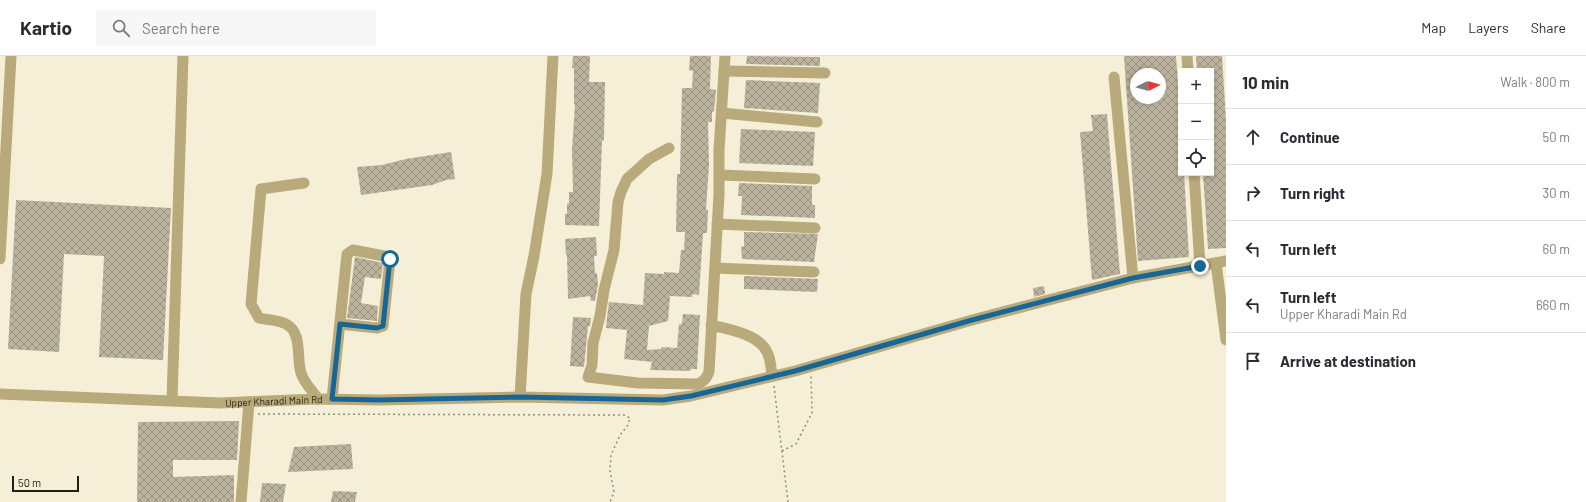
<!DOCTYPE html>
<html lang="en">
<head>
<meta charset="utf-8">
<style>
  body { margin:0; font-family:Barlow,sans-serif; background:#f7f7f7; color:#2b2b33 }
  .controls { position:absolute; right:12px; top:12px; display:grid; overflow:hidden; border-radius:0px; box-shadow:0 2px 6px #0003 }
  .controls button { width:36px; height:36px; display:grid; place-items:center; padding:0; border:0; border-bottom:1px solid #e1e1e2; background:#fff; color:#2b2b33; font:20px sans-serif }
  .compass { position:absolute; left:1130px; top:12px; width:36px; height:36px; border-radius:50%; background:#fff; box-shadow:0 2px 6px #0003; rotate:84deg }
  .scale { position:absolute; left:12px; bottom:10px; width:67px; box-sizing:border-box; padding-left:4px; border:2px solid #201d15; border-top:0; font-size:11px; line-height:14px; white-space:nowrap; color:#201d15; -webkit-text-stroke:3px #f6efd7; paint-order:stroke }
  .stop { position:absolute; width:12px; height:12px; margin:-9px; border:3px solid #166798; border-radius:50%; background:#fff }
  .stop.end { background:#166798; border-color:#fff; box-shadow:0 1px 4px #0008 }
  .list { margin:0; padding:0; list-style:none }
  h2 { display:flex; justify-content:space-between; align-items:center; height:52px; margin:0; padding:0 16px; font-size:17px }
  h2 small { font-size:13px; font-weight:400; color:#7c7c81 }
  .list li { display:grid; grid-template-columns:26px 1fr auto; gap:12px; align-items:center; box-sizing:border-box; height:56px; padding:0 16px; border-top:1px solid #e1e1e2 }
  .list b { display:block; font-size:15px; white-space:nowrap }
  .list p { margin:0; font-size:13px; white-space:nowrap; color:#7c7c81 }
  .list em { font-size:13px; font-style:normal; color:#7c7c81 }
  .icon { flex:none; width:22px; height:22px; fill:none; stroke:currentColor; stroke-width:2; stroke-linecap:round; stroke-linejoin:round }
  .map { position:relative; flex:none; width:1226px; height:446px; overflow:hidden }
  header { display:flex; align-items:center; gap:24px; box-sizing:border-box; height:56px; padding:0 20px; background:#fff; border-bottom:1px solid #e1e1e2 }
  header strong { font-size:19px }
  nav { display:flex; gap:22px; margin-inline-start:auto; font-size:14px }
  .search { width:280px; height:36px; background:#f7f7f7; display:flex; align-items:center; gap:10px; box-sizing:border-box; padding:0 14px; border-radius:0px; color:#7c7c81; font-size:15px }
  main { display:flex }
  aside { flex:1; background:#fff }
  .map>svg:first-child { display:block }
  .building { fill:url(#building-cross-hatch); fill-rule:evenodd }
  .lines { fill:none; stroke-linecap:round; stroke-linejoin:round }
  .path { stroke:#918c7b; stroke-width:1.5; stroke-dasharray:2 3; stroke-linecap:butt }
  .minor { stroke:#b9aa7b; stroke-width:11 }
  .route { stroke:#166798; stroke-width:5 }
  .labels { text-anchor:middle; stroke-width:3.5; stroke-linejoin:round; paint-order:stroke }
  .street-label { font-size:10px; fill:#201d15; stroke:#f6efd7 }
</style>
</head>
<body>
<header>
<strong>Kartio</strong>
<div class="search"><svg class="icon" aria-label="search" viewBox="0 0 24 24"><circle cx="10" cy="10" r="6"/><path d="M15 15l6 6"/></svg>Search here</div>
<nav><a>Map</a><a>Layers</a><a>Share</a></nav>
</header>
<main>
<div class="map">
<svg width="1226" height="446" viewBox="0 0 1226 446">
  <defs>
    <pattern id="building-cross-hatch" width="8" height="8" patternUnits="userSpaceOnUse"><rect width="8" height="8" fill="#bbb39d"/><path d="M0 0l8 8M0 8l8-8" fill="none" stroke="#98917f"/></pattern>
  </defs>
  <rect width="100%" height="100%" fill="#f6efd7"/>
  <path class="building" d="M573 0H590L589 26H605L604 84 602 85 599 170 565 169V158H567V148L569 147V136H573L572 94 575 48H574V12H572Z
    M690 0H711L710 33 716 34 714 55 712 56V66H708L709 108 706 154H708L707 177H703L699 239 693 238 692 241 670 240 668 265 649 270 647 294 661 293 662 291 677 292 679 268H682L683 258 700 259 697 313H691L690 315 650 314 652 306 624 303 627 274 606 272 607 261 609 246 643 249 645 217 664 218V216L679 217 681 194H684L685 176H676L677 118H680L682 32H692L693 15 689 14Z
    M747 0 820 1V10L746 8Z
    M1124 0H1176L1181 76V117H1184L1189 201 1138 205ZM1136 18H1160V42H1136Z
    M1196 0H1222L1226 64V192L1208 193 1203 117H1211V15H1197Z
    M746 24 820 27 818 57 744 52Z
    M1107 58 1120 218 1092 224 1080 76 1093 75 1091 59Z
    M741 73 815 76 813 110 739 107Z
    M451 96 455 123 446 124 432 129 361 139 357 111 382 109 406 103Z
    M739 127 812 130V149H815V162L741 159 742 140H738Z
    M16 144 171 152 163 304 99 301 104 200 64 198 59 296 8 293Z
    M744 176 818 178 814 206 742 203 741 190 744 191Z
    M596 181 597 200H594L595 217H597L598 229 595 245H591L590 240 568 243 567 199H566L565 183Z
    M355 201 383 207 381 223 365 221 361 247 378 250 377 265 347 262Z
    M744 220 818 223 817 236 744 233Z
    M1044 230 1045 238 1034 241 1033 232Z
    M573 261 591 262 590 270H588L584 311 570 310Z
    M239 365 237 404H173V421L234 419V446H137L138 366Z
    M351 388 353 413 288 416 294 391Z
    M262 427 286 428 283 446H260Z
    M333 435 357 436 355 446H331Z"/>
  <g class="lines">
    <path class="path" d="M774 330 788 446
      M258 358 624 359 630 362 628 369 620 379 611 399 610 415 614 436 610 446
      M782 395 796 388 812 357 811 320"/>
    <g class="minor">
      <path d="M1187 0 1188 15"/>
      <path d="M724 15 825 17"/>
      <path d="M1114 21 1133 222"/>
      <path d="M722 57 817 66"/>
      <path d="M669 92 649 103 627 123 621 136 618 146 614 194 604 234 600 260 593 287 592 309 588 321 638 327 698 328C704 325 706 323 709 316L719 138V94L725 0"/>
      <path d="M1194 117 1200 210"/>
      <path d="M720 119 815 123"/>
      <path d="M304 127 261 133 251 248 259 262C267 264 279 264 286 268 303 277 296 302 301 317 304 327 312 334 318 343"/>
      <path d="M717 168 815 172"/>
      <path d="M0 203 11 0"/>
      <path d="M1216 207 1226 284"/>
      <path d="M715 212 814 216"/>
      <path d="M711 269C728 273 759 278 767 296 771 304 771 312 772 320"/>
      <path id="s1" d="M0 338 220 347 318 343 379 344 520 341 663 344 691 340 795 315 972 264 1133 222 1226 205"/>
      <path d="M520 341 526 238 534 200 547 118 553 0"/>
      <path d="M332 343 347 198 353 194 389 201 390 203 383 270 377 272 340 268"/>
      <path d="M172 344 183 0"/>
      <path d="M241 446 249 346"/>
    </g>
  </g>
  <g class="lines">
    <path class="route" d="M390 203 383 270 377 272 340 268 332 343 379 344 520 341 663 344 691 340 795 315 972 264 1133 222 1200 210"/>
  </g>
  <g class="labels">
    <g class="street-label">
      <text dy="4" stroke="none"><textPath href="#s1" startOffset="274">Upper Kharadi Main Rd</textPath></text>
    </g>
  </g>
</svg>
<div class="controls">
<button>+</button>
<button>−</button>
<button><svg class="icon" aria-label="locate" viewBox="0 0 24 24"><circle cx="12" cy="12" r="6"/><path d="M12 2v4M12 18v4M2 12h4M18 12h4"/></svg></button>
</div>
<svg class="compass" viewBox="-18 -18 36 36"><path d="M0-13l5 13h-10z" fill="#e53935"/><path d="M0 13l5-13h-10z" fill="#7c7c81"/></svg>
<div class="scale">50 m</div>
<div class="stop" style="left:390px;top:203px"></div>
<div class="stop end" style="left:1200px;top:210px"></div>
</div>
<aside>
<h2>10 min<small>Walk · 800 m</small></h2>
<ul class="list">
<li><svg class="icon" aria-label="ahead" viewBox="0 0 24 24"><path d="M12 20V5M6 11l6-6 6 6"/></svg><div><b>Continue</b></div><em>50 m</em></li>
<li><svg class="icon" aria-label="right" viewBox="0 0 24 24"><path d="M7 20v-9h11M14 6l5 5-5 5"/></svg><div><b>Turn right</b></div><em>30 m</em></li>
<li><svg class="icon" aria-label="left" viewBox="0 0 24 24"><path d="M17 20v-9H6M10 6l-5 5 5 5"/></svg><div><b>Turn left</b></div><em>60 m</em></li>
<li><svg class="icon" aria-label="left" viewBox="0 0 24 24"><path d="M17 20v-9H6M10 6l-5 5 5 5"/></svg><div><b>Turn left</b><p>Upper Kharadi Main Rd</p></div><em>660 m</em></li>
<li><svg class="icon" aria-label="arrive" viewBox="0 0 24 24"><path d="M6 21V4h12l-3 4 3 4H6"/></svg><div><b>Arrive at destination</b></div></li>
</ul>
</aside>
</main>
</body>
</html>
